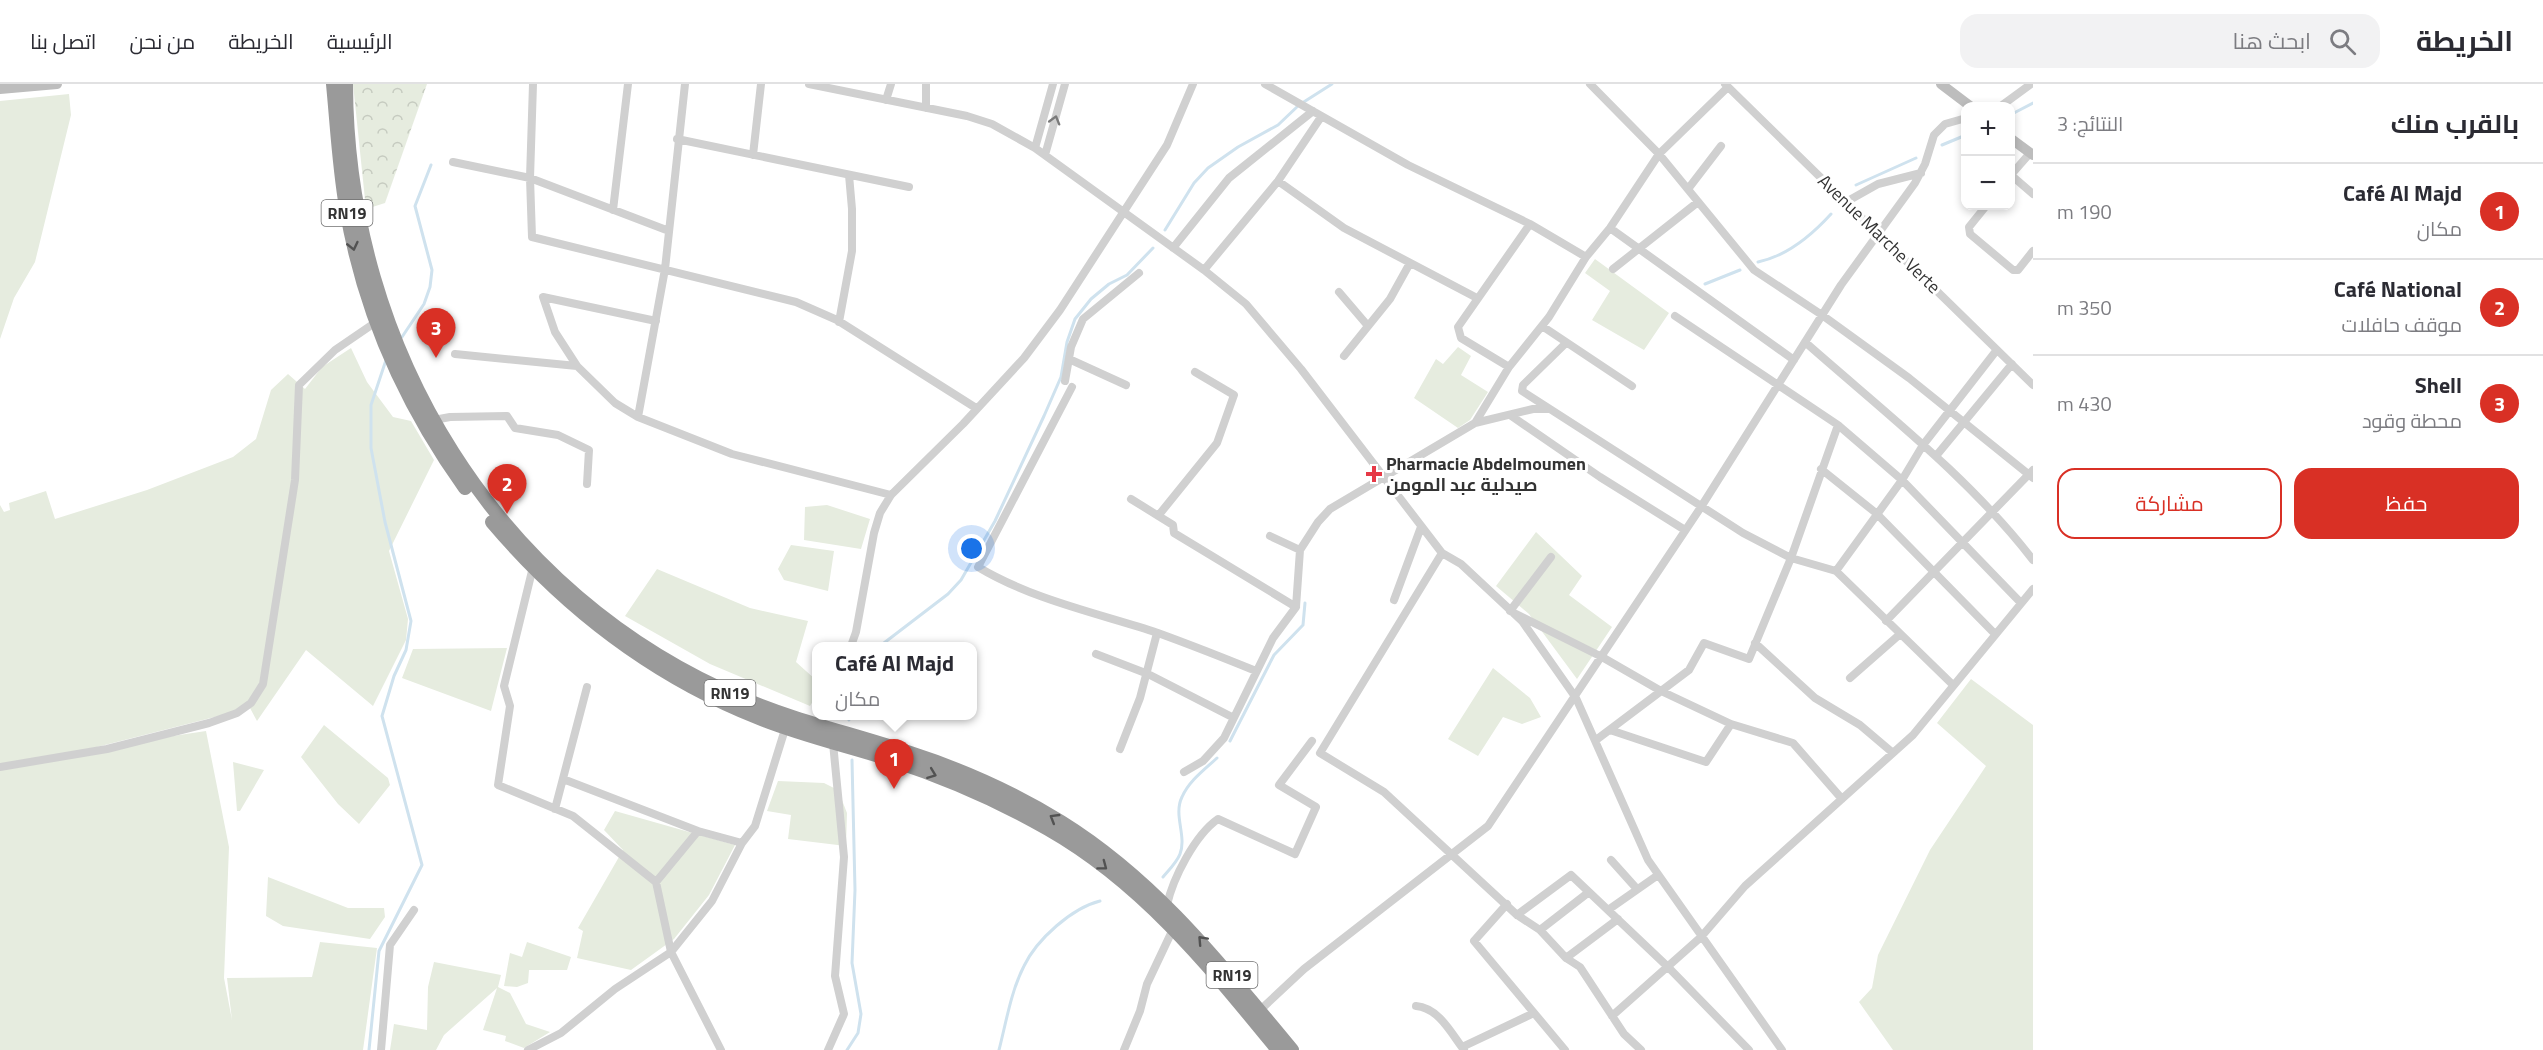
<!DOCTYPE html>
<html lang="ar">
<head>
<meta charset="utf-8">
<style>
  body { margin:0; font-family:"Titillium Web",Cairo,sans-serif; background:#f2f2f3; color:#2b2b33; direction:rtl }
  .controls { position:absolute; right:18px; top:18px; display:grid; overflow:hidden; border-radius:12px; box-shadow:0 3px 9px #0003 }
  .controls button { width:54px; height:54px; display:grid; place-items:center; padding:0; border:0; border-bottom:2px solid #e1e1e2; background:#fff; color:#2b2b33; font:30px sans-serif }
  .you { position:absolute; left:972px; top:465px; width:21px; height:21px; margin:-15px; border:4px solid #fff; border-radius:50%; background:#1a73e8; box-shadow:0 0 0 9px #1a73e833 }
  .badge { display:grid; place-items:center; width:39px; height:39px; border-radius:50%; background:#d93025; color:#fff; font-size:20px; font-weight:700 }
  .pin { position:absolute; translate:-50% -50px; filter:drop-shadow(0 2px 3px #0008) }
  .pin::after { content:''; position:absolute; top:32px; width:21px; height:18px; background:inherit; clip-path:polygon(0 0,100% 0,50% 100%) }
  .popup { position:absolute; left:812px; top:558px; width:165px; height:78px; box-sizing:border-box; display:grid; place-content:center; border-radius:12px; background:#fff; filter:drop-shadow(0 2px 4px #0005); font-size:20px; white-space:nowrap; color:#7c7c81 }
  .popup b { font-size:22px; color:#2b2b33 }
  .popup::after { content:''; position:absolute; left:50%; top:100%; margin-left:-12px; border:12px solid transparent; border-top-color:#fff }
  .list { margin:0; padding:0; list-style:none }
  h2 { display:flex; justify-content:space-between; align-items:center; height:78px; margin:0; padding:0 24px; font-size:26px }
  h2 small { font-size:20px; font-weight:400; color:#7c7c81 }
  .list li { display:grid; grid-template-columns:39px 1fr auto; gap:18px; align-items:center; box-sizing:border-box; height:96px; padding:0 24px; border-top:2px solid #e1e1e2 }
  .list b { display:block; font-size:22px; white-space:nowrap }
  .list p { margin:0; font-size:20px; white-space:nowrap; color:#7c7c81 }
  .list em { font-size:20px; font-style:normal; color:#7c7c81 }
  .actions { display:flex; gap:12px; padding:18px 24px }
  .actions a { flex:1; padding:14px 0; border:2px solid #d93025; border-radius:18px; text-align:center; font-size:21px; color:#d93025 }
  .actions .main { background:#d93025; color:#fff }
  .icon { flex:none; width:33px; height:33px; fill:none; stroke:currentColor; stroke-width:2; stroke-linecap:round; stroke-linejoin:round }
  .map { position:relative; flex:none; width:2033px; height:966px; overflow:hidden; direction:ltr }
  header { display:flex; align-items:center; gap:36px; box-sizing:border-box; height:84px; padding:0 30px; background:#fff; border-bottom:2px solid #e1e1e2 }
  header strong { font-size:28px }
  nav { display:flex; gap:33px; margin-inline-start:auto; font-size:21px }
  .search { width:420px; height:54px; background:#f2f2f3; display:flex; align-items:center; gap:15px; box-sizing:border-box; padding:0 21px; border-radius:18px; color:#7c7c81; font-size:22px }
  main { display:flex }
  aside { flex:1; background:#fff }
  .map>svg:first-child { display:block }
  .green { fill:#e6ecdf }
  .park { fill:url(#park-crowns) }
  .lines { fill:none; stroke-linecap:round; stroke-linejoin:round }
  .stream { stroke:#cfe2ee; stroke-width:3 }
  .street { stroke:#d0d0d0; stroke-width:8 }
  .secondary { stroke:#bdbdbd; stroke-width:10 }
  .highway { stroke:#9a9a9a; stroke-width:14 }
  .oneway { stroke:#7a7a7a }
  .oneway2 { stroke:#525252 }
  .poi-dot { fill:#e63946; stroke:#fff; stroke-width:2 }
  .labels { text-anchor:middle; stroke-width:6; stroke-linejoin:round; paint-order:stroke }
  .shield { fill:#fff; stroke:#707070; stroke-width:1.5 }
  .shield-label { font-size:16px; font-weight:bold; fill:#333 }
  .street-label { font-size:18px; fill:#333; stroke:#fff }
  .poi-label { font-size:18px; font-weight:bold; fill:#333; stroke:#fff; text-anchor:start }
</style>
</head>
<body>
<header>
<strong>الخريطة</strong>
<div class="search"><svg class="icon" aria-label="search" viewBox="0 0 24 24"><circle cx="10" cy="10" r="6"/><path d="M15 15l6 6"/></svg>ابحث هنا</div>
<nav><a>الرئيسية</a><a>الخريطة</a><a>من نحن</a><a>اتصل بنا</a></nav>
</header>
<main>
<aside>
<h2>بالقرب منك<small>النتائج: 3</small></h2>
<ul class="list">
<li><span class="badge">1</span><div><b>Café Al Majd</b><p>مكان</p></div><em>190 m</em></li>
<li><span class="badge">2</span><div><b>Café National</b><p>موقف حافلات</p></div><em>350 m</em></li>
<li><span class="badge">3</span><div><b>Shell</b><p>محطة وقود</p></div><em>430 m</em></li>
</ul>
<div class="actions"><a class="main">حفظ</a><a>مشاركة</a></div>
</aside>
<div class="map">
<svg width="2033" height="966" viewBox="0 0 2033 966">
  <defs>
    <pattern id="park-crowns" width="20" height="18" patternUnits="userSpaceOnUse" patternTransform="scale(1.5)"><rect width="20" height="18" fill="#e6ecdf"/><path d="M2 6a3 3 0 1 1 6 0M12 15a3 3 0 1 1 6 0" fill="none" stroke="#c6cbc0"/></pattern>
  </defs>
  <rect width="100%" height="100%" fill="#fff"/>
  <path class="green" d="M69 10 71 31 35 178 14 214 0 255V17Z
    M1595 175 1669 229 1644 266 1592 236 1610 207 1585 189Z
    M1458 263 1471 272 1461 291 1488 308 1470 336 1458 344 1414 314 1436 275 1443 280Z
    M351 264 367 298 393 333 411 337 434 376 389 467 408 535 406 556 373 622 306 566 257 637 250 624 93 664 206 647 229 763 224 894 232 936 227 894 312 893 320 858 377 864 363 966H0V421L4 428 10 426 9 419 46 407 55 435 147 406 233 373 256 355 271 306 288 290 305 305 322 283Z
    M827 421 870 435 861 465 804 456 805 423Z
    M1536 448 1582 492 1569 511 1612 543 1577 595 1529 530 1496 502Z
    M791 461 834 467 828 507 784 496 778 485Z
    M657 485 750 524 808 537 796 578 816 596V612L810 622 710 580 625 532Z
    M507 564 491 627 402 594 413 565Z
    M1493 584 1530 614 1541 633 1522 640 1503 633 1478 672 1448 655Z
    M1971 595 2033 641V966H1893L1859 918 1872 904 1878 871 1930 766 1986 682 1937 639Z
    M324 641 388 694 390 701 359 740 338 720 301 673Z
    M233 678 264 686 240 727H237Z
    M778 697 824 699 838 706 847 729 846 762 788 755 791 731 767 727Z
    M615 727 735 761 709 811 674 855 631 886 577 874 583 847 578 844 623 766 604 746Z
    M268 793 348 824H384L385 833 370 855 283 842 266 832Z
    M527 858 571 873 567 886H529L528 899 517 903 504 902 510 869 522 873Z
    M434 878 501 891 498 903 510 909 526 940 550 948 524 964 505 957 506 952 483 946 497 904 444 951 436 966H390L394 940 427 946 428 903Z"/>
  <path class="park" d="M353 0H427L385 119 366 125Z"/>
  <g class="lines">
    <path class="stream" d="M2010 31 2033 19
      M1942 61 1966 51
      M1856 101 1916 74
      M1165 146 1194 99 1208 84 1238 63 1278 41 1299 21 1332 0
      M1758 178C1787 172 1811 152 1831 130
      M1705 200 1740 186
      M402 253 424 220 430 203 432 186 415 122 431 81
      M880 562 948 510 961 496 995 437 1044 332 1061 293 1067 258 1075 235 1091 215 1109 200 1127 191 1153 164
      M849 636 850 632
      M1230 657 1274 571 1303 541 1305 519
      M1163 793C1169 786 1177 778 1180 770 1187 752 1173 731 1182 713 1189 697 1204 686 1217 674
      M369 966 379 867 422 781 382 632 394 592 406 566 411 537 385 438 371 364V321L386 276
      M847 966 858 949 861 930 852 879 855 806 852 676
      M999 966C1006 939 1011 907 1024 882 1037 855 1072 824 1100 817"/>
    <path class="street" d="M533 0 530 94 532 153 796 218 837 236 976 324
      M809 0 967 32 992 40 1035 64 1204 186 1246 220 1301 285 1442 469 1461 480 1522 537 1576 614 1648 776 1782 966
      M1265 0 1408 81 1530 140 1458 243 1461 254 1509 283
      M1590 0 1659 70 1754 186 1822 231 1909 294 2033 394
      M1725 0 2033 301
      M886 16 891 0
      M2001 22 2031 0
      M926 24V0
      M677 55 909 103
      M1035 64 1053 0
      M753 71 761 0
      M1045 71 1065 0
      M453 78 530 94 669 147
      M2011 91 2033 110
      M2010 92 2030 69
      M1278 97 1344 144 1477 214
      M1688 105 1721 62
      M1846 118 1878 100 1921 89
      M1986 122 1969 143 1970 150 2013 186H2018L2033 167
      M613 126 628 0
      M1530 140 1586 173
      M1610 144 1794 276
      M1173 164 1229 94 1313 27
      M1613 185 1698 118
      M1204 186 1278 97 1321 33
      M1339 208 1368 242
      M1675 232 1838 341 1902 396 2021 519
      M839 238 852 167V125L849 91
      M1542 242 1632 302
      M1805 258C1883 327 1969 393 2033 476
      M1566 259 1523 301 1522 307 1743 449 1791 474 1836 487 1953 601
      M455 270 577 282 615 319 638 333 732 370 891 411
      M1344 272 1390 215 1410 179
      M1069 275 1126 301
      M577 282 555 248 543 213 656 237
      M1065 297 1071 263 1083 235 1139 189
      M1072 303 978 483C1033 516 1097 529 1158 549 1191 561 1224 574 1256 587
      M1510 331 1600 393 1685 446
      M638 333 665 185 685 0
      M434 336 450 333 507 332 515 344 558 351 589 366 587 400
      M1475 339 1509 283 1549 233 1586 173 1610 144 1659 70 1728 3
      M1936 372 2012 280
      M1821 385 1876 429 1995 550
      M1131 415 1173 441 1174 449 1296 523
      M1158 432 1217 359 1234 311 1195 288
      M1270 452 1300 466
      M1442 469 1320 669 1384 708 1517 831 1540 846 1566 874 1580 883 1624 950 1641 966
      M1551 473 1510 527 1602 573 1661 607 1731 640 1793 659 1842 715
      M533 483 504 602 510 622 498 701 573 732 656 798
      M1836 487 1902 396 1923 361 1996 267
      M1394 516 1421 443
      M1886 537 2033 386
      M1755 559 1815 614 1860 641 1893 669
      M851 562 856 548 874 449 880 429 891 411 963 340 1024 274 1060 226 1167 61 1193 0
      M1096 570 1148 590 1232 633
      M1850 594 1899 551
      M1610 646 1706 678 1731 640
      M1596 656 1689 586 1704 559 1749 575 1791 474 1838 341
      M1120 665 1140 614 1157 549
      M0 683 107 665 209 639 237 629 251 619 263 600 295 396 299 301 335 266 376 238
      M1184 688 1203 677 1224 654 1273 554 1296 523 1300 466 1318 438 1330 425 1475 339 1533 325H1548
      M563 695 698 747 656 798 671 868 721 966
      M555 725 587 603
      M698 747 742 759
      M1611 776 1637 805
      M1507 820 1474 857 1565 966
      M1167 821C1173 794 1195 751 1218 735L1295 770 1316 723 1279 701 1312 657
      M1608 826 1658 791
      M1517 831 1571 791 1668 883 1749 966
      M1540 846 1589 808
      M1566 874 1618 835
      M1416 922C1439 924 1451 949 1464 966
      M1257 929 1304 885 1488 742 1701 423 1841 201 1915 99 1925 80 1934 51 1945 40 1966 34
      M1612 932 1701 853 1745 802 1913 651 2033 505
      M1462 963 1534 929
      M381 966 390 861 414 826
      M528 966 561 949 615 905 671 868 712 817 742 759 755 742 786 642
      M828 966 844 930 835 892 844 773 833 659
      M1124 966 1140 927 1147 900 1174 843"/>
    <path class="secondary" d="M1941 0 1970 22
      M0 5 57 0
      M2010 54 2033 71"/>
    <path class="highway" d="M333 0C337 41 339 83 346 123 363 226 405 320 465 404
      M346 0C347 265 497 512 744 615 798 638 854 650 910 669 963 686 1014 709 1061 738 1156 797 1222 882 1292 966
      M492 438C565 524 653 592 759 634 801 651 845 661 889 675 944 693 998 716 1048 745 1143 799 1210 883 1278 966"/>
  </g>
  <defs><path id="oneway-chevron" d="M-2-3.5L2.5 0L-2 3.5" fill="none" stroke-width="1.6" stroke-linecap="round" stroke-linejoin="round" transform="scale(1.5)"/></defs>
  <use class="oneway" href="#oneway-chevron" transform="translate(1055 36) rotate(-74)"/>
  <g class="oneway2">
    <use href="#oneway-chevron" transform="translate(353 162) rotate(77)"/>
    <use href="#oneway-chevron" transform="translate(932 690) rotate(21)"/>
    <use href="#oneway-chevron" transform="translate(1054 734) rotate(-149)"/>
    <use href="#oneway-chevron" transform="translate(1103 782) rotate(37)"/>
    <use href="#oneway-chevron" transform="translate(1202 856) rotate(-133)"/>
  </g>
  <path class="poi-dot" d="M1371 381h6v6h6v6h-6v6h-6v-6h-6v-6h6z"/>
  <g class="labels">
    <g class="shield">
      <rect x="321.5" y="116" width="51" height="26" rx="4.5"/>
      <rect x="704.5" y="596" width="51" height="26" rx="4.5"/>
      <rect x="1206.5" y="878" width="51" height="26" rx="4.5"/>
    </g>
    <g class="shield-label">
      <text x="347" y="135">RN19</text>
      <text x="730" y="615">RN19</text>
      <text x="1232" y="897">RN19</text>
    </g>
    <g class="street-label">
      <text transform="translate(1879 150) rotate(44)" y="6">Avenue Marche Verte</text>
    </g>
    <g class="poi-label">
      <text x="1386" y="386">Pharmacie Abdelmoumen<tspan x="1386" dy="21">صيدلية عبد المومن</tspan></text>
    </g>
  </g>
</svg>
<div class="controls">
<button>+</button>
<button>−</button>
</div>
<div class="you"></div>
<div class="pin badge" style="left:894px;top:705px">1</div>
<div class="popup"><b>Café Al Majd</b>مكان</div>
<div class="pin badge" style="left:507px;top:430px">2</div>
<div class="pin badge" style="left:436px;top:274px">3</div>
</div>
</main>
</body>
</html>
